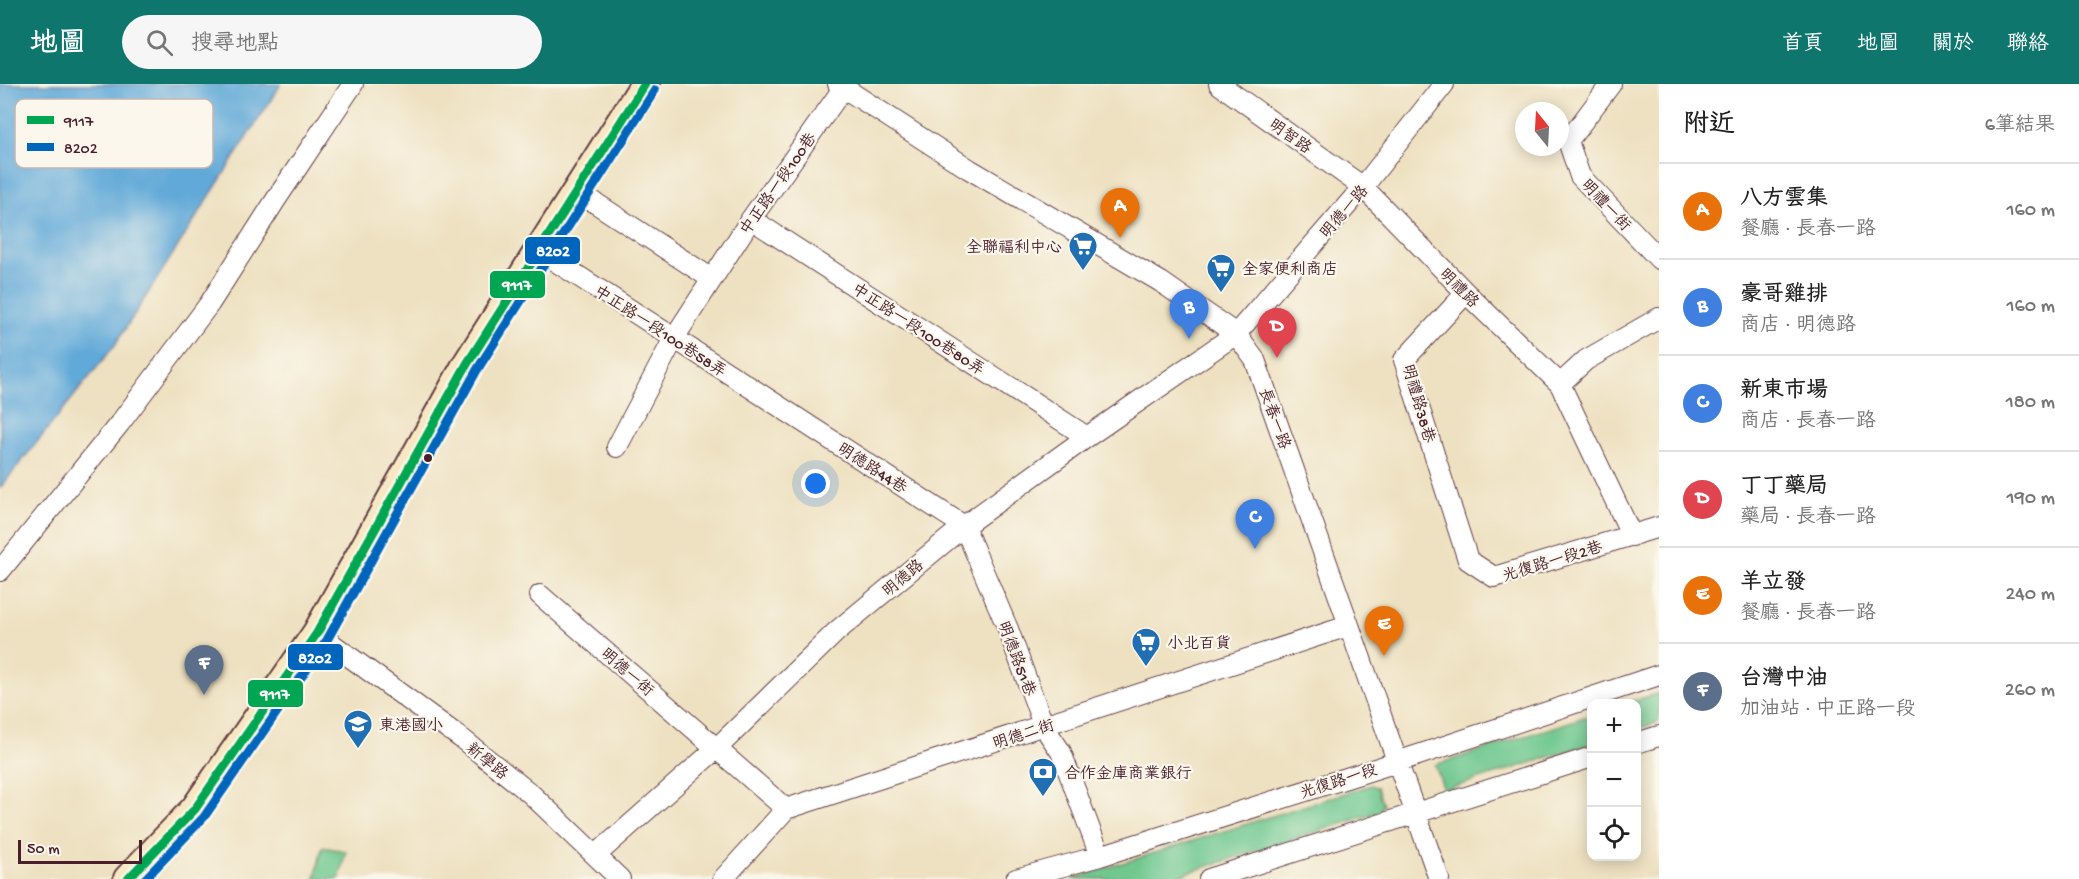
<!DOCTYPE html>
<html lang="zh-TW">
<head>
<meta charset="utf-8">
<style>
  body { margin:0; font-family:"Gochi Hand","LXGW WenKai TC",sans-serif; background:#f6f6f6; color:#222 }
  .controls { position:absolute; right:18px; bottom:18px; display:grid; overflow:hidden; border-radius:12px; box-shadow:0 3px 15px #0003 }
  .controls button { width:54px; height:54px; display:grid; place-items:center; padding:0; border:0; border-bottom:2px solid #e0e0e0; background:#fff; color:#222; font:30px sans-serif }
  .compass { position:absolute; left:1515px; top:18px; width:54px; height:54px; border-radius:50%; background:#fff; box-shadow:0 3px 15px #0003; rotate:342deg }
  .scale { position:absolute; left:18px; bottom:15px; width:124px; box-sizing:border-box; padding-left:6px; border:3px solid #4a1f2b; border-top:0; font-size:16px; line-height:21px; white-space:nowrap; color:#4a1f2b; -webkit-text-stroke:4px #fbf7ec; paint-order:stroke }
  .you { position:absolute; left:816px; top:400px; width:21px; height:21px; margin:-15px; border:4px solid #fff; border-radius:50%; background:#1a73e8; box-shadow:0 0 0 9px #1a73e833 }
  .badge { display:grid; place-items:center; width:39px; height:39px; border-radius:50%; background:#0f766e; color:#fff; font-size:20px; font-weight:700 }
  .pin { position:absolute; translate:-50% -50px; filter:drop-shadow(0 2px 3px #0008) }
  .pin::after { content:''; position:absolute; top:32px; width:21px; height:18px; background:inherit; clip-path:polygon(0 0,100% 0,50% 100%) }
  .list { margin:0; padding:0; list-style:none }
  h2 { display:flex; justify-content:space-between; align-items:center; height:78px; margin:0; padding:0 24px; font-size:26px }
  h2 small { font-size:20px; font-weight:400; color:#767676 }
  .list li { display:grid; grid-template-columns:39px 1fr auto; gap:18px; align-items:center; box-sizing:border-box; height:96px; padding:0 24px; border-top:2px solid #e0e0e0 }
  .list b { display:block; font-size:22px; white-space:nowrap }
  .list p { margin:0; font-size:20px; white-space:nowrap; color:#767676 }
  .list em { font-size:20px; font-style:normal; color:#767676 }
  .icon { flex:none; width:33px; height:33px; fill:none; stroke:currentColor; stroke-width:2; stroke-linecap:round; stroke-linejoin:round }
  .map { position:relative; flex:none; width:1659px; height:795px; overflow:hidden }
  header { display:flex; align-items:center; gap:36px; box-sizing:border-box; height:84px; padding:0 30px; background:#0f766e; color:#fff }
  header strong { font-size:28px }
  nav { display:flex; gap:33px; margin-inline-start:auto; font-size:21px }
  .search { width:420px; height:54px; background:#f6f6f6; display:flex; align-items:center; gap:15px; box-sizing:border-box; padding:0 21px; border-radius:33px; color:#767676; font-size:22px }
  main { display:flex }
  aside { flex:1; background:#fff }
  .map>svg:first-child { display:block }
  .green { fill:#70c88f; stroke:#5d745d; stroke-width:1.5 }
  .water { fill:#61a9d8; stroke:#566482; stroke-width:1.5 }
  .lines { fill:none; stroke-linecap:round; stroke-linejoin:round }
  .street-casing { stroke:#633c42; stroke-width:22 }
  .secondary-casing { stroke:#633c42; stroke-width:32 }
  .street { stroke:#fff; stroke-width:20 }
  .secondary { stroke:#f7e8c3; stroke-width:28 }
  .bus-1-casing { stroke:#fbf7ec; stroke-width:14 }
  .bus-2-casing { stroke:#fbf7ec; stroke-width:14 }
  .bus-1 { stroke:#00a651; stroke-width:9 }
  .bus-2 { stroke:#0065bd; stroke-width:9 }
  .bus-dot { fill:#4a1f2b; stroke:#fbf7ec; stroke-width:2 }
  .labels { text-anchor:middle; stroke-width:4.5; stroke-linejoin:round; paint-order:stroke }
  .street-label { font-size:16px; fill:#4a1f2b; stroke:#fbf7ec }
  .poi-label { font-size:16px; fill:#4a1f2b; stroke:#fbf7ec; text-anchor:start }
  .key { fill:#fbf7ec; stroke:#c6b6b2; stroke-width:1.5 }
  .key-label { font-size:16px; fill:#4a1f2b }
  .line-badge { stroke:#fbf7ec; stroke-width:2 }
  .badge-label { font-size:16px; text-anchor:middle; font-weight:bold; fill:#fff }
</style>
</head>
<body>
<header>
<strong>地圖</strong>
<div class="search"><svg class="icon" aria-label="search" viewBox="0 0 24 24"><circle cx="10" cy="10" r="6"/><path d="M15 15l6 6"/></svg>搜尋地點</div>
<nav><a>首頁</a><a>地圖</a><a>關於</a><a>聯絡</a></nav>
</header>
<main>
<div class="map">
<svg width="1659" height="795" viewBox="0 0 1659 795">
  <rect width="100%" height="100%" fill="#fbf7ec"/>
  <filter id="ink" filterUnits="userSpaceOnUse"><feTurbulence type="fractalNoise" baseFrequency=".0167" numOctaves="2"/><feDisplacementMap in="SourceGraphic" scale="12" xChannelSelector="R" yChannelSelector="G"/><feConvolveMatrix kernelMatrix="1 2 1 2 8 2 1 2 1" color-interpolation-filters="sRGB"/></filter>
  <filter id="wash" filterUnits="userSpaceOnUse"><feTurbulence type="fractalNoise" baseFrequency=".008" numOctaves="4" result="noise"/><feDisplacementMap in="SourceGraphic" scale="24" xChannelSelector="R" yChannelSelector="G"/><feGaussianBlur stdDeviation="1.35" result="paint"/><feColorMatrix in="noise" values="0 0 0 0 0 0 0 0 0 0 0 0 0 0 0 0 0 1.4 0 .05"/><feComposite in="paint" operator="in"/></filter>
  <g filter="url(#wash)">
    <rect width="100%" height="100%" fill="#eee1c1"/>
    <path class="green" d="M1659 609V638L1637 645 1636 620 1627 619Z
      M1591 631V660L1444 706 1435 681Z
      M1371 701 1377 704 1383 721 1379 728 1168 795H1071Z
      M322 763 346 767 339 795H315Z"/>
    <path class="water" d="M0 0H281L115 261 0 404Z"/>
  </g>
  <g filter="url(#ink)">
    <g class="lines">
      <g class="street-casing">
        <path id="street" d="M838 0 969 85 1161 198 1236 250 1255 276 1439 795
          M1219 0 1363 103 1466 209 1560 300 1632 452
          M1611 0 1568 57 1580 92 1659 175
          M577 107 712 195
          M751 135 1087 353
          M538 166 964 442 1008 545 1044 643 1061 668 1100 772
          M1466 209 1404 276 1468 476 1494 493 1659 443
          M1560 300 1586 276 1659 234
          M617 363 674 254 751 135 844 3
          M0 487 120 339 210 219 275 117 353 0
          M540 511 786 725 1348 542
          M317 549 461 654 531 710 620 795
          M1636 659 1659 652
          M596 771 717 664 837 547 964 442 1087 353 1236 250 1363 103 1444 0
          M723 795 786 725
          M1016 795 1100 772 1397 678 1659 591
          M1209 795 1592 673"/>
      </g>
      <g class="secondary-casing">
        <path id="secondary" d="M128 795 195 725 317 549 467 280 645 0"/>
      </g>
      <use href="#street" class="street"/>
      <use href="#secondary" class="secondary"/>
      <g class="bus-1-casing">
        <path id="bus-1" d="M128 795 195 725 317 549 467 280 645 0"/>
      </g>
      <g class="bus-2-casing">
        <path id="bus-2" d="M145 795 204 733 327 556 477 286 655 6"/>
      </g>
      <use href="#bus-1" class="bus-1"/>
      <use href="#bus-2" class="bus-2"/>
    </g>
  </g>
  <defs>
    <g id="supermarket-pin" transform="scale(1.5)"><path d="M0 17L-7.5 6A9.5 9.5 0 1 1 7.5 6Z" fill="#1f6fb2" stroke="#fbf7ec"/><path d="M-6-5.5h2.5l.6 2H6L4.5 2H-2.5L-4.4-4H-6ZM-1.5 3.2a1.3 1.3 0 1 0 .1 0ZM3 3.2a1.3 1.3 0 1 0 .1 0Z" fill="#fff"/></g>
    <g id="school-pin" transform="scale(1.5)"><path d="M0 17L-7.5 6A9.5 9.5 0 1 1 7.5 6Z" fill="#1f6fb2" stroke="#fbf7ec"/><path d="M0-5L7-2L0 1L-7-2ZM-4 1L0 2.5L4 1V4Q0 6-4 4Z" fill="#fff"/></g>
    <g id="bank-pin" transform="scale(1.5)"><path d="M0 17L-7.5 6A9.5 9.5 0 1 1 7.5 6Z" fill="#1f6fb2" stroke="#fbf7ec"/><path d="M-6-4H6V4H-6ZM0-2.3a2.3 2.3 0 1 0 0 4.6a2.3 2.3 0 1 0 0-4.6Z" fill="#fff"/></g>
  </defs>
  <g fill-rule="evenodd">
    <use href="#supermarket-pin" x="1083" y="162"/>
    <use href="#supermarket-pin" x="1221" y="184"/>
    <use href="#supermarket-pin" x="1146" y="558"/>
    <use href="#school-pin" x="358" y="640"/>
    <use href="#bank-pin" x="1043" y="688"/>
  </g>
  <circle class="bus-dot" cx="428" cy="374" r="5"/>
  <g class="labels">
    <g class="street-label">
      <text transform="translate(1291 51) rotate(35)" y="6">明智路</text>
      <text transform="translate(777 99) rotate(-55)" y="6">中正路一段100巷</text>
      <text transform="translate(1607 120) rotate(47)" y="6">明禮一街</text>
      <text transform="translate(1343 127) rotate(-49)" y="6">明德一路</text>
      <text transform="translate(1460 203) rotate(45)" y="6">明禮路</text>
      <text transform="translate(919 244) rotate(33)" y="6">中正路一段100巷80弄</text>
      <text transform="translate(661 246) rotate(33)" y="6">中正路一段100巷58弄</text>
      <text transform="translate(1420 319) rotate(74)" y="6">明禮路38巷</text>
      <text transform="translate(1276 334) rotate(70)" y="6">長春一路</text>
      <text transform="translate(873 383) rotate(33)" y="6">明德路44巷</text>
      <text transform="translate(1552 476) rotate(-17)" y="6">光復路一段2巷</text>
      <text transform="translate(902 493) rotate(-40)" y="6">明德路</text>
      <text transform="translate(1018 574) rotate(69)" y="6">明德路51巷</text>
      <text transform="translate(628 587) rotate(41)" y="6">明德一街</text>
      <text transform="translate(1023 649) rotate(-18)" y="6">明德二街</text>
      <text transform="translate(488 676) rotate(39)" y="6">新學路</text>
      <text transform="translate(1338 696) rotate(-18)" y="6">光復路一段</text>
    </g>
    <g class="poi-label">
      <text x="1062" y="168" text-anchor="end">全聯福利中心</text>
      <text x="1242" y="190">全家便利商店</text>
      <text x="1167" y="564">小北百貨</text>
      <text x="379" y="646">東港國小</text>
      <text x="1064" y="694">合作金庫商業銀行</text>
    </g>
  </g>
  <rect x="15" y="15" width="198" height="69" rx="9" class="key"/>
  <rect x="27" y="32" width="27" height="8" fill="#00a651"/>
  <rect x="27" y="59" width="27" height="8" fill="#0065bd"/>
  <g class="key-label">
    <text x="64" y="42">9117</text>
    <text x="64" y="69">8202</text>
  </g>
  <g class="line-badge">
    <rect x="524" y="152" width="57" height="29" rx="6" fill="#0065bd"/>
    <rect x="489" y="186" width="57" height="29" rx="6" fill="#00a651"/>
    <rect x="287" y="559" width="57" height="28" rx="6" fill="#0065bd"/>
    <rect x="247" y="595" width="57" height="29" rx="6" fill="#00a651"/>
  </g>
  <g class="badge-label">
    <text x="553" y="172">8202</text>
    <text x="517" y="206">9117</text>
    <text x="315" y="579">8202</text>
    <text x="275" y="615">9117</text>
  </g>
</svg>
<div class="controls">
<button>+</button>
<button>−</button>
<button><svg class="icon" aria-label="locate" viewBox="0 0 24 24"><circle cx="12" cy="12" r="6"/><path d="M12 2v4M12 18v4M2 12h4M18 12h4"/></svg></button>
</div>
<svg class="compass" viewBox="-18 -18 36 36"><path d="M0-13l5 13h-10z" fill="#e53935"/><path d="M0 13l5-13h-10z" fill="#767676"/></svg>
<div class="scale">50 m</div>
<div class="you"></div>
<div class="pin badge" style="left:1120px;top:154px;background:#e8710a">A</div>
<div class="pin badge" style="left:1189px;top:255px;background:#3f7fe0">B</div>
<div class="pin badge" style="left:1255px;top:465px;background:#3f7fe0">C</div>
<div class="pin badge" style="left:1277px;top:274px;background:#e0444e">D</div>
<div class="pin badge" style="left:1384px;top:572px;background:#e8710a">E</div>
<div class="pin badge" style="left:204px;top:611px;background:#5c6f8a">F</div>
</div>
<aside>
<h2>附近<small>6筆結果</small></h2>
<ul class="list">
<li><span class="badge" style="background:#e8710a">A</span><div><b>八方雲集</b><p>餐廳 · 長春一路</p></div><em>160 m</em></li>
<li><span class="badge" style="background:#3f7fe0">B</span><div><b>豪哥雞排</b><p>商店 · 明德路</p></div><em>160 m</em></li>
<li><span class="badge" style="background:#3f7fe0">C</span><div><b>新東市場</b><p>商店 · 長春一路</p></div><em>180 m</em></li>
<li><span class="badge" style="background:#e0444e">D</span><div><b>丁丁藥局</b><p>藥局 · 長春一路</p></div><em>190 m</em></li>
<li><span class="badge" style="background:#e8710a">E</span><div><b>羊立發</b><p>餐廳 · 長春一路</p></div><em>240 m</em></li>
<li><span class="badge" style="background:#5c6f8a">F</span><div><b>台灣中油</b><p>加油站 · 中正路一段</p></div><em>260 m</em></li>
</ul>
</aside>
</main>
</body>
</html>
